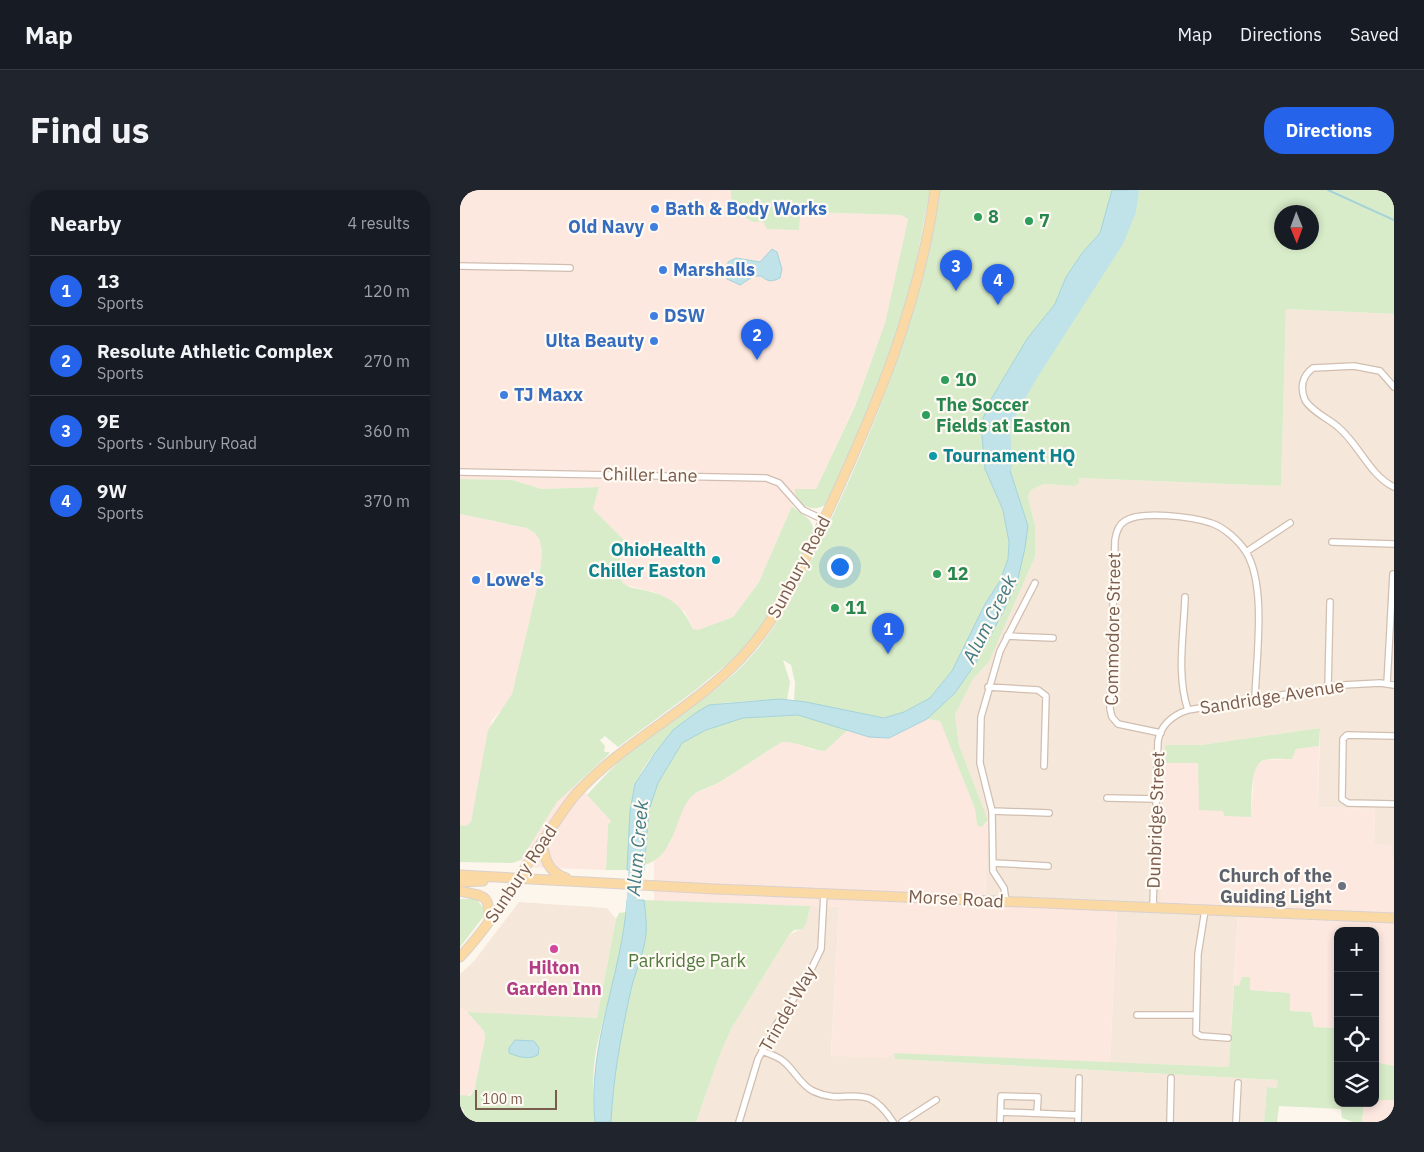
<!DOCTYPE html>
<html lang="en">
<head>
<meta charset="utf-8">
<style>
  body { margin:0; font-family:"IBM Plex Sans",sans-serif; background:#20242c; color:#f1f3f6 }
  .controls { position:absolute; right:15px; bottom:15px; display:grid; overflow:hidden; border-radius:10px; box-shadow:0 2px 8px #0003 }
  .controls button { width:45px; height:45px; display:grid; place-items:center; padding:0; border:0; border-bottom:1px solid #363941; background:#171b24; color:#f1f3f6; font:25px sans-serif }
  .compass { position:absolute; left:814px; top:15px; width:45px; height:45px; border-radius:50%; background:#171b24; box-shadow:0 2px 8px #0003; rotate:179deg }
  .scale { position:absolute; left:15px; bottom:12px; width:82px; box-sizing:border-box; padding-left:5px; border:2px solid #7a5c4d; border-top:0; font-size:14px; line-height:18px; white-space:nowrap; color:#7a5c4d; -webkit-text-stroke:4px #fffaf3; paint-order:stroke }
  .you { position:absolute; left:379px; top:376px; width:18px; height:18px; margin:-12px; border:4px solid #fff; border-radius:50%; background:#1a73e8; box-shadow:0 0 0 8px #1a73e833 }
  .badge { display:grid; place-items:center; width:32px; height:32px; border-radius:50%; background:#2563eb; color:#fff; font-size:16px; font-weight:700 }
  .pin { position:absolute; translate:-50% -41px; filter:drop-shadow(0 1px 2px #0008) }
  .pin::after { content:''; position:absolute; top:26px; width:18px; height:15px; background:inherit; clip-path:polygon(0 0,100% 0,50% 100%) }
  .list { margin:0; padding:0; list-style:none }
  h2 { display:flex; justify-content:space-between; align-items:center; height:65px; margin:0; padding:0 20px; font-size:21px }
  h2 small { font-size:16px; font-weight:400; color:#9ea1a6 }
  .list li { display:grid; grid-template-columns:32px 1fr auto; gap:15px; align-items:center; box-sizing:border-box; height:70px; padding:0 20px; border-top:1px solid #363941 }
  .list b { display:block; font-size:19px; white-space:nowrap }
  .list p { margin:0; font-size:16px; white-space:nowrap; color:#9ea1a6 }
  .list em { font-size:16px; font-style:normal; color:#9ea1a6 }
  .icon { flex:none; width:28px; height:28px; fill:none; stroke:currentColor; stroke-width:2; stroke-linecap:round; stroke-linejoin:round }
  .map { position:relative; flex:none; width:934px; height:932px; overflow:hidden; border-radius:20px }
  header { display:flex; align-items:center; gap:30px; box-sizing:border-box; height:70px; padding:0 25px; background:#171b24; border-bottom:1px solid #363941 }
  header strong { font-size:24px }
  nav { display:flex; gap:28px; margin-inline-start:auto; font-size:18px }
  .intro { display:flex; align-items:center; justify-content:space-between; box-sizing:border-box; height:120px; padding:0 30px }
  h1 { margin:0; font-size:35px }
  .button { padding:12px 22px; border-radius:20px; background:#2563eb; color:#fff; font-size:18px; font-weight:700 }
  main { display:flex; gap:30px; padding:0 30px }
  aside { flex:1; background:#171b24; border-radius:20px; box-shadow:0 2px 8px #0003 }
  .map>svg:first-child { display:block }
  .residential { fill:#f5e8da }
  .commercial { fill:#fde8e0 }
  .green { fill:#d8ecc9; fill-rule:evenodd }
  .water { fill:#bfe3e8; stroke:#a5d3da }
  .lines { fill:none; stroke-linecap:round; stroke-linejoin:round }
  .stream { stroke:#a5d3da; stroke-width:2 }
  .river { stroke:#bfe3e8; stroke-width:10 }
  .street-casing { stroke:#d1beb0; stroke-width:8 }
  .primary-casing { stroke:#dad1cd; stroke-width:11 }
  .street { stroke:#fff; stroke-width:5.5 }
  .primary { stroke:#fbd9a5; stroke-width:9 }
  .shop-dot { fill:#3f7fe0; stroke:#fffaf3; stroke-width:2 }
  .leisure-dot { fill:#2e9e5b; stroke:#fffaf3; stroke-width:2 }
  .culture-dot { fill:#0f9aa8; stroke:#fffaf3; stroke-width:2 }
  .worship-dot { fill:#6b7280; stroke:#fffaf3; stroke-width:2 }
  .hotel-dot { fill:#d1479c; stroke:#fffaf3; stroke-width:2 }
  .labels { text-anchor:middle; stroke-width:4.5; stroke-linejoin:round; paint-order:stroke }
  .shop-label { font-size:18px; font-weight:bold; fill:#366cbe; stroke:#fffaf3; text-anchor:start }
  .leisure-label { font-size:18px; font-weight:bold; fill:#27864d; stroke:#fffaf3; text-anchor:start }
  .culture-label { font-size:18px; font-weight:bold; fill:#0d838f; stroke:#fffaf3; text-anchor:start }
  .street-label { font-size:18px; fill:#7a5c4d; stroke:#fffaf3 }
  .worship-label { font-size:18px; font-weight:bold; fill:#5b616d; stroke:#fffaf3; text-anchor:end }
  .park-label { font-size:18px; fill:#537a41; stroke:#fffaf3 }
  .hotel-label { font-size:18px; font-weight:bold; fill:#b23c85; stroke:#fffaf3 }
  .water-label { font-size:19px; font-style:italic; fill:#437c86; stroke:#fffaf3 }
</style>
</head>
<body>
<header>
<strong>Map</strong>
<nav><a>Map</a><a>Directions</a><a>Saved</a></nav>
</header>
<div class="intro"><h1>Find us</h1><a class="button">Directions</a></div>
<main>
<aside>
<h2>Nearby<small>4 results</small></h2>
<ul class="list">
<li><span class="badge">1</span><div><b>13</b><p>Sports</p></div><em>120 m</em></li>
<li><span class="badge">2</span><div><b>Resolute Athletic Complex</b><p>Sports</p></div><em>270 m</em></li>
<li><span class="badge">3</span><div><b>9E</b><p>Sports · Sunbury Road</p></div><em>360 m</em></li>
<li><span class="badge">4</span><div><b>9W</b><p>Sports</p></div><em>370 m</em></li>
</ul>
</aside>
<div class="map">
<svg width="934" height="932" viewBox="0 0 934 932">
  <rect width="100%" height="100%" fill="#fdf6ec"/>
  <path class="residential" d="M826 119 934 124V668H931L914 654 915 619 858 617 860 538 741 555H706L778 723 769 875 767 877 650 873 657 717 525 711 528 630 499 555 495 525 513 489 529 472 575 367V335L568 307 571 300 584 294 614 296 619 288 821 296Z
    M59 712 147 718 156 729 137 828 25 824 7 822 0 818V784L14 771Z
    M350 716 379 717 371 865 434 863 435 869 818 890V898L807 897 804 932H236L259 867 271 839 329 745 343 738 347 732Z"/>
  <path class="commercial" d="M0 0H271V28L283 26 293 32 340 27 348 22 441 25 448 29 425 133 395 215 356 299 335 303 336 307 299 392 273 427 238 440 233 439 225 422 194 402 165 395 160 390 159 371 166 352 133 319 139 297 82 299 52 290 0 289V286L230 291V283L0 278Z
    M0 324 65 338 75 343 80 351 82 363 79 390 52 504 46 515 32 530 11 632 6 636 0 635Z
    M467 529 480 531 515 619 517 635H525L528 630 525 711 657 717 650 873 434 863 427 868 371 866 379 717 194 711V672L210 653 222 619 232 605 259 593 322 552 331 551 353 560 365 561 388 540 409 547 429 548Z
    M859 556 858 617 915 619 914 654 932 655 931 668H934V876L915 872V741H878V838L854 837 851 822 830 821V803L790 800V788L779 796 774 795 778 723 700 719 705 573H738L763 621 791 626 794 584 798 574 804 570 832 569 836 559Z
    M116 593 151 631 148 635 146 680 61 677V670L97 612Z
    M0 818 7 822 24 841 25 847 14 901 7 907 0 905Z
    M915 910H934V932H902L904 913H915Z"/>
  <path class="green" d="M271 0H470L451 100 417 205 367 313C355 325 334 315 335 299H356L395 216 425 133 448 29 441 25 348 22 340 27 339 40 307 39 303 32H293L283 26 271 28Z
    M479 0H652L640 43 623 62 606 87 595 114 567 149 530 211 525 278 543 320 549 352 548 369 540 391 525 414 492 481 470 508 444 522 424 528 334 511 335 493 331 475 323 470 330 492 327 510C314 509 258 512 248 516 224 527 181 572 175 597 168 624 169 653 167 680H146L148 635 151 631 127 605C142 589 156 573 173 559 208 531 249 509 281 477 318 440 340 393 363 346 416 237 462 121 479 0Z
    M674 0H934V124L826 119 821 296 619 288V293L614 296 584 294 571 300 568 307 575 335V367L529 472 513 489 495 525 499 555 528 630 522 637 517 635 515 619 480 531 467 529 495 503 517 471 557 393 568 336 545 265V235L571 188 608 134 612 118 640 73 659 51 671 21ZM822 22H852V52H822Z
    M0 289 52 290 82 299 139 297 133 319 166 352C162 363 152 387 166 395 170 398 179 399 184 400 210 406 222 415 233 439L238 440 273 427 299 392 332 316C341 325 355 328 353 343L313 422 276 470 271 471 233 502 158 557 145 546 140 550 145 556 144 562H149V564L97 612 61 670 52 673 0 672V635L6 636 11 632 28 540 52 504 79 390 82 363 80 351 75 343 66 338 0 324Z
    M338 525 388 540 365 561C350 560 337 551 322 552 301 565 281 579 260 592 251 597 237 600 230 608 214 629 215 667 184 675L189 620 198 593 222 553 246 540 283 528Z
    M860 538 859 556 836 559 832 569C824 569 812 568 804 570 789 575 792 614 791 627L764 626 763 621 739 620 738 573H705V555H741Z
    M0 709H16L23 717H27L24 726 0 757Z
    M184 710 350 716 347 732 343 739 334 740 329 745 271 839 259 867 236 932H144L174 730Z
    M166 722C164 765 149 805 139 847 132 874 132 905 135 932H3L4 921 0 917V905L10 906 14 901 25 848 24 841 7 822 137 828 156 729 159 723Z
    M782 787H790V800L830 803V821L851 822 854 837 878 838V913H904L902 932H893L882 928 881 919 819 916 817 932H804L807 897 817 898 818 890 435 869 434 863 767 877 769 875 774 795 779 796Z
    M915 872 934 876V910H915Z"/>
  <path class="water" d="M652 0H674L671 21 659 51 640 73 612 118 608 134 571 188 545 235V265L568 336 565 358 557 393 543 422 517 471 495 503 467 529 429 548 409 547 338 525 283 528 246 540 222 553 198 593 189 620 184 681 167 680 170 621 175 594 195 563 213 540 237 522 249 515 320 509 346 512 424 528 444 522 470 508 492 481 525 414 540 391 548 369 549 352 543 320 525 279 521 234 530 211 567 149 595 114 606 87 623 62 640 43Z
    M312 59 317 62 322 79 320 88C312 92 308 92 301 86H294L280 95 267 89 268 72 276 68 300 72Z
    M167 710H184C186 726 188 741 184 756 181 772 173 787 170 804 161 846 153 888 151 932H135C127 855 162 785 167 710Z
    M55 850 74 851 79 858 78 865C68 870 59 867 49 863V858Z"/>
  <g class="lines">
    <path class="stream" d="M868 0 934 30"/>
    <path class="river" d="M547 277 545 235 571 188 659 51 671 21 674 0
      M171 723 174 668"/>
    <g class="street-casing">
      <path id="street" d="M0 76 110 78
        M934 197 920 181 894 176 853 178C842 186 840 198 845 210 851 221 869 229 878 237 899 254 910 286 934 297
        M0 282 306 288 319 293 343 320 364 330
        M872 352 934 354
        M786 362 830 333
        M725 407C724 443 716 485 728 520
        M547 446 593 448
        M927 494 933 384
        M528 497 578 500 586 506 584 576
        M868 498 870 412
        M701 543 658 534 652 527 650 519 655 350C656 343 658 335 665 331 681 320 733 327 751 333 764 337 779 351 786 362 807 396 796 469 795 509
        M934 546 887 545 883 549 882 609 888 613 934 614
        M647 608 696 609
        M532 621 589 623
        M533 673 588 676
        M546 712 544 698 533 681 532 621 520 573 521 527 540 461 575 393
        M693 717 698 551C701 534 713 525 728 520L883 495 920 493 934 495
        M745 720 738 764 736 843 741 846 768 848
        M677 825H736
        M302 861C309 864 317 866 323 871 334 879 340 895 353 901 389 918 404 887 433 932
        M541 922 618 925
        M279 932 298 869 317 834 347 788 361 759 364 703
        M442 932 476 910
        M540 932 541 906 578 907 577 923
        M618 932 619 888
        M710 932 711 888
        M776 932 778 893"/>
    </g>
    <g class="primary-casing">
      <path id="primary" d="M82 652C85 670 88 682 106 688
        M0 685 255 699 934 728
        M0 692 23 691
        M0 701C23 707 30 702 29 731
        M0 767C34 731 58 687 86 646 96 632 105 617 116 604 164 551 232 520 281 468 320 427 344 372 368 321 416 218 460 113 475 0"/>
    </g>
    <use href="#street" class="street"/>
    <use href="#primary" class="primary"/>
  </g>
  <g class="shop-dot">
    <circle cx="195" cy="19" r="5"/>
    <circle cx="194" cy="37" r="5"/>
    <circle cx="203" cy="80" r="5"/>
    <circle cx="194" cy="126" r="5"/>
    <circle cx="194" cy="151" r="5"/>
    <circle cx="44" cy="205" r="5"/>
    <circle cx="16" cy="390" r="5"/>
  </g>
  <g class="leisure-dot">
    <circle cx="518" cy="27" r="5"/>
    <circle cx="569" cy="31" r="5"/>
    <circle cx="485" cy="190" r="5"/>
    <circle cx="466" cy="225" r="5"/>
    <circle cx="477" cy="384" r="5"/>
    <circle cx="375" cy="418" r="5"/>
  </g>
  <g class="culture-dot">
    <circle cx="473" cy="266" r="5"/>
    <circle cx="256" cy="370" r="5"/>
  </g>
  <circle class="worship-dot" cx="882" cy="696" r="5"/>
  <circle class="hotel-dot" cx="94" cy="759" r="5"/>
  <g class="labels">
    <g class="shop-label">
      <text x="205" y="25">Bath &amp; Body Works</text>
      <text x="184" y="43" text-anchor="end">Old Navy</text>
      <text x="213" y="86">Marshalls</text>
      <text x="204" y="132">DSW</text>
      <text x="184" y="157" text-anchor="end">Ulta Beauty</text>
      <text x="54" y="211">TJ Maxx</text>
      <text x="26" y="396">Lowe's</text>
    </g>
    <g class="leisure-label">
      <text x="528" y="33">8</text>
      <text x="579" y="37">7</text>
      <text x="495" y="196">10</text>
      <text x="476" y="221">The Soccer<tspan x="476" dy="21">Fields at Easton</tspan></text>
      <text x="487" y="390">12</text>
      <text x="385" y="424">11</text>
    </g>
    <g class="culture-label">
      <text x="483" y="272">Tournament HQ</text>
      <text x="246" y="366" text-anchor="end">OhioHealth<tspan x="246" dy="21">Chiller Easton</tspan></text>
    </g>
    <g class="street-label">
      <text transform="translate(190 285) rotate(1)" y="6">Chiller Lane</text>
      <text transform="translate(339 377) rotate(-62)" y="6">Sunbury Road</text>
      <text transform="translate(653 439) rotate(-89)" y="6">Commodore Street</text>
      <text transform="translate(812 507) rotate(-9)" y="6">Sandridge Avenue</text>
      <text transform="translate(696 630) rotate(-88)" y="6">Dunbridge Street</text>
      <text transform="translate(61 684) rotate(-56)" y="6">Sunbury Road</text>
      <text transform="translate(496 709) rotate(3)" y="6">Morse Road</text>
      <text transform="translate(328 819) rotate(-60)" y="6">Trindel Way</text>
    </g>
    <g class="worship-label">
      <text x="872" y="692">Church of the<tspan x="872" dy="21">Guiding Light</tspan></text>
    </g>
    <g class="park-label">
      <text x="227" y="777">Parkridge Park</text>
    </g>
    <g class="hotel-label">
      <text x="94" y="784">Hilton<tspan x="94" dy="21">Garden Inn</tspan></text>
    </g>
    <g class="water-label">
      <text transform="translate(529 429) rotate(-63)" y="7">Alum Creek</text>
      <text transform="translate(177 658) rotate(-85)" y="7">Alum Creek</text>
    </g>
  </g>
</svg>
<div class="controls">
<button>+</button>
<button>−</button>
<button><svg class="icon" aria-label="locate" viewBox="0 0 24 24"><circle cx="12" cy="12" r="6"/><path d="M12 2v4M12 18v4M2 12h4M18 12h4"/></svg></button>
<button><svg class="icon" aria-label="layers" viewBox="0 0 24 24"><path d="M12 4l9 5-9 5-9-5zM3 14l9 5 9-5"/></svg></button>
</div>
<svg class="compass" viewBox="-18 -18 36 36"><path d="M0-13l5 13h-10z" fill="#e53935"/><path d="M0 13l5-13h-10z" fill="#9ea1a6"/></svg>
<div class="scale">100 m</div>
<div class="you"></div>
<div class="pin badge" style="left:428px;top:464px">1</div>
<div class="pin badge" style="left:297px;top:170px">2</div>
<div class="pin badge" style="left:496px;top:101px">3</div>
<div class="pin badge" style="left:538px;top:115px">4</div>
</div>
</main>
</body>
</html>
